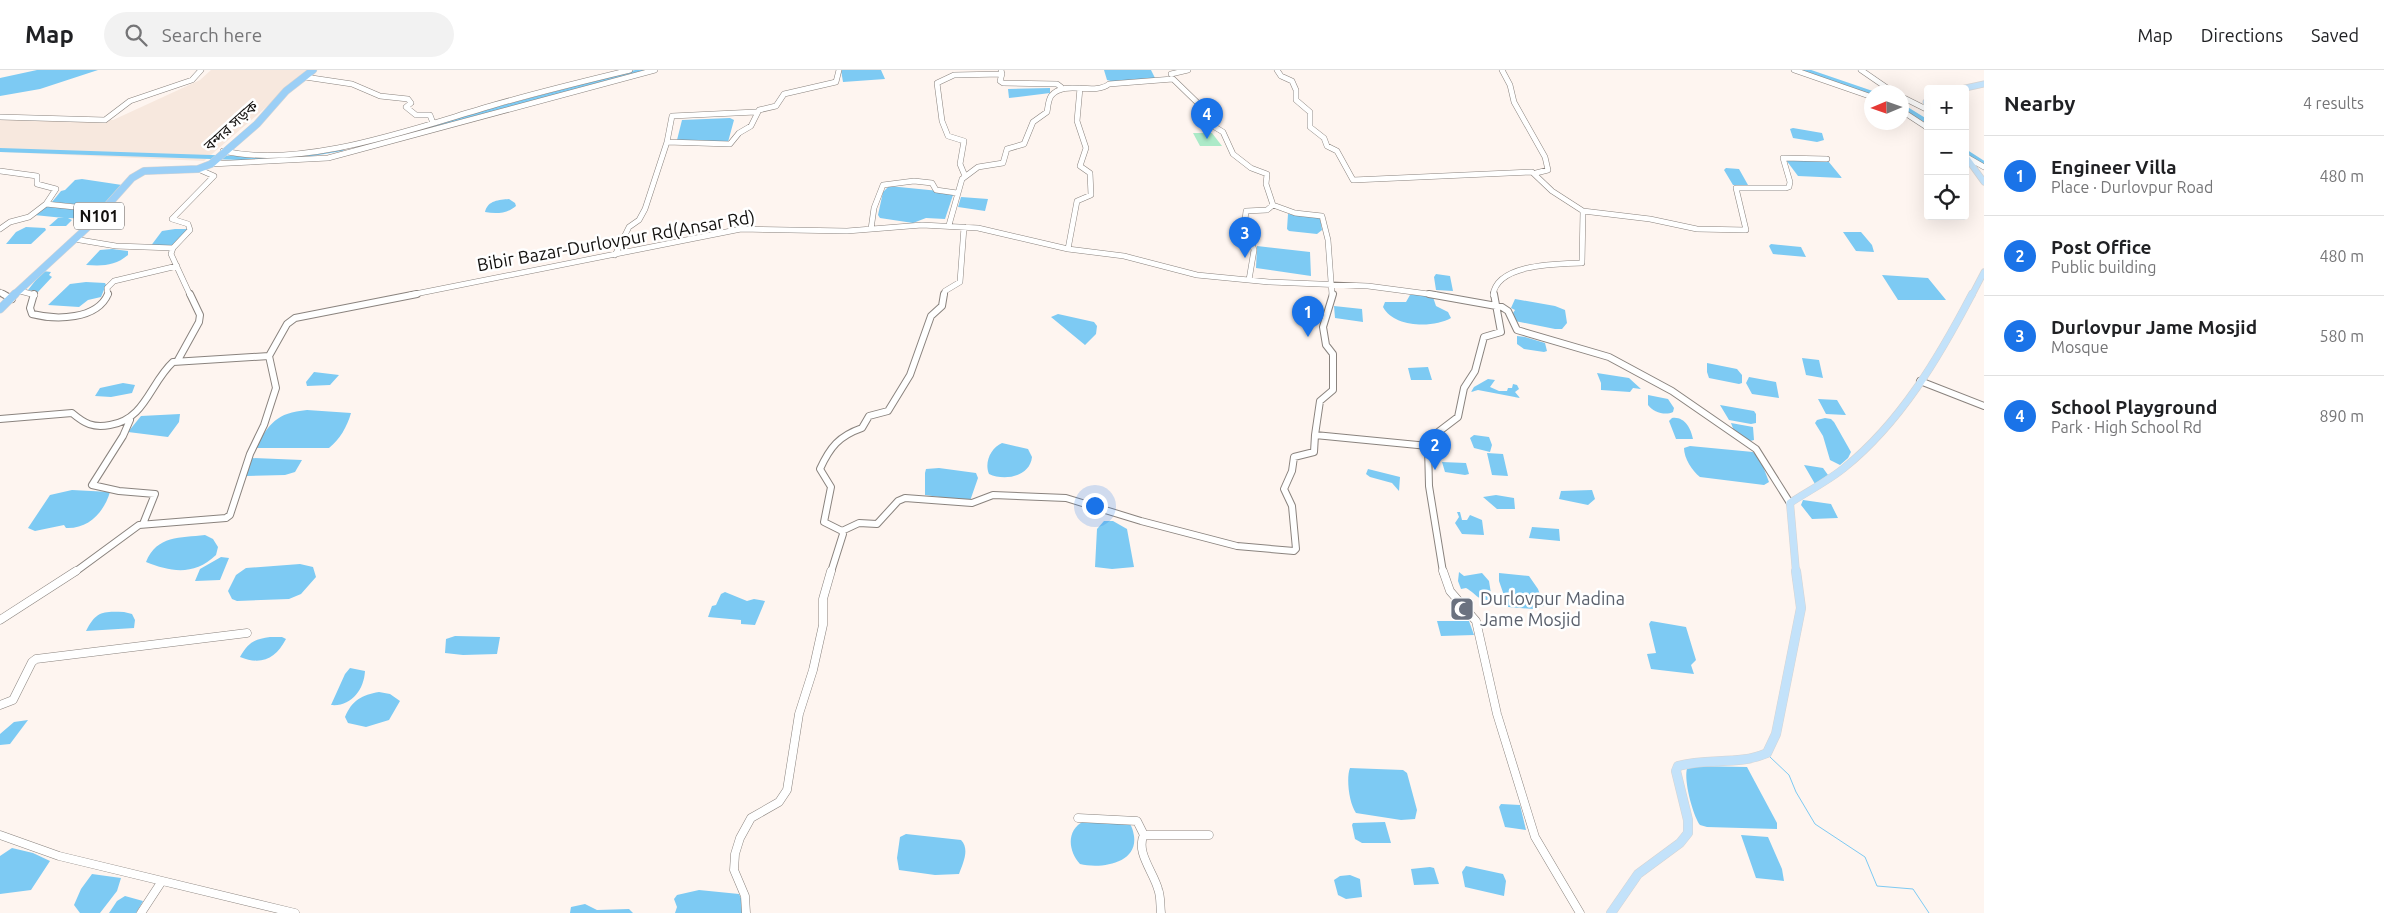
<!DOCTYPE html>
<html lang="en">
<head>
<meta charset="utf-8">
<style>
  body { margin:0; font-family:Ubuntu,"Noto Sans Bengali",sans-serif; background:#f2f2f2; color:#202124 }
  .controls { position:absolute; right:15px; top:15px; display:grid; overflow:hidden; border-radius:5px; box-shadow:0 5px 20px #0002 }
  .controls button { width:45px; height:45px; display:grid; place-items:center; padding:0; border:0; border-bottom:1px solid #e0e0e0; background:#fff; color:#202124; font:25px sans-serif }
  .compass { position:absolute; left:1864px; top:15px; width:45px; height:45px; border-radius:50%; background:#fff; box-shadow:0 5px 20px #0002; rotate:268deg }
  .you { position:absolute; left:1094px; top:435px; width:18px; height:18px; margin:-12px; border:4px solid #fff; border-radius:50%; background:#1a73e8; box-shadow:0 0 0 8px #1a73e833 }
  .badge { display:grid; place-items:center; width:32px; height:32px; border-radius:50%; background:#1a73e8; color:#fff; font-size:16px; font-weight:700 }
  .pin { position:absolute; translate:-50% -41px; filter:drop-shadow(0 1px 2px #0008) }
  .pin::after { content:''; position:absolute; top:26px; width:18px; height:15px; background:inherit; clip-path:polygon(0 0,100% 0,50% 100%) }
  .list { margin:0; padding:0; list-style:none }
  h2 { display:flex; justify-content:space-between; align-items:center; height:65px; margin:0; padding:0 20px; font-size:21px }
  h2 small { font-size:16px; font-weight:400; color:#757577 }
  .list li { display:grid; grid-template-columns:32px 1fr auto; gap:15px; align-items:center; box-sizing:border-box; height:80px; padding:0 20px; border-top:1px solid #e0e0e0 }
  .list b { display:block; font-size:19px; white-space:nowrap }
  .list p { margin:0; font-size:16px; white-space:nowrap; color:#757577 }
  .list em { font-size:16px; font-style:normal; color:#757577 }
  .icon { flex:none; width:28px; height:28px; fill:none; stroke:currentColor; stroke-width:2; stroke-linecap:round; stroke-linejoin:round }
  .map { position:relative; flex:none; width:1984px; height:843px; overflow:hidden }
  header { display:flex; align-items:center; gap:30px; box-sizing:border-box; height:70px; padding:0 25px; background:#fff; border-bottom:1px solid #e0e0e0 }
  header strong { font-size:24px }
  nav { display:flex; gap:28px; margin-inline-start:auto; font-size:18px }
  .search { width:350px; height:45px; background:#f2f2f2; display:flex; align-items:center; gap:12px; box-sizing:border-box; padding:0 18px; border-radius:28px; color:#757577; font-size:19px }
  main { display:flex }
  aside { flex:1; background:#fff }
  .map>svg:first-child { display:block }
  .built { fill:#f7e8de }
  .green { fill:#aceac8 }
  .water { fill:#7dcaf3 }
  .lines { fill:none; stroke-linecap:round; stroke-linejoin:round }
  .stream { stroke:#7dcaf3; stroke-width:1 }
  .canal { stroke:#7dcaf3; stroke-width:4 }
  .minor-far2-casing { stroke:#8a837e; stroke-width:6 }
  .minor-far1-casing { stroke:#8a837e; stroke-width:8 }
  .minor-casing { stroke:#8a837e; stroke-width:9 }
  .major-far2-casing { stroke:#d5d4d4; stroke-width:7 }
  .major-far1-casing { stroke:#d5d4d4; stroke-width:8 }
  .major-casing { stroke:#d5d4d4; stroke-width:10 }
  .highway-far1-casing { stroke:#d5d4d4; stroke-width:8 }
  .highway-casing { stroke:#d5d4d4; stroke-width:9 }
  .minor-far2 { stroke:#fff; stroke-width:5 }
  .minor-far1 { stroke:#fff; stroke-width:6 }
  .minor { stroke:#fff; stroke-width:8 }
  .major-far2 { stroke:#c3e2fa; stroke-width:5.5 }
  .major-far1 { stroke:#c3e2fa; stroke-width:7 }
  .major { stroke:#c3e2fa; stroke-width:9 }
  .highway-far1 { stroke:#9bcff6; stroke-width:7 }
  .highway { stroke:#9bcff6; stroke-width:8 }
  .labels { text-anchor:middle; stroke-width:5; stroke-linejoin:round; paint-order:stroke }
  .far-street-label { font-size:15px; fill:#13110f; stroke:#fff }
  .shield { fill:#fff; stroke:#5a5857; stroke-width:1 }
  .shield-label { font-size:16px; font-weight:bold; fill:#13110f }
  .street-label { font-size:18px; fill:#13110f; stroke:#fff }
  .worship-label { font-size:18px; fill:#5b616d; stroke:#fff; text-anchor:start }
</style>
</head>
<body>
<header>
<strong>Map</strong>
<div class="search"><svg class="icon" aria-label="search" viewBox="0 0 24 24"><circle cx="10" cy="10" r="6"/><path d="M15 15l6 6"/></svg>Search here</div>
<nav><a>Map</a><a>Directions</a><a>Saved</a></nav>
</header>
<main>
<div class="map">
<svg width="1984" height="843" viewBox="0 0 1984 843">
  <rect width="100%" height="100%" fill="#fef5f0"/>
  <path class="built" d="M211 0H309L204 91 0 82V46L113 50 200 10Z"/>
  <path class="green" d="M1193 63H1212L1222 76H1200Z"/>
  <path class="water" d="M37 0H98L40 19 0 26V8Z
    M841 0H881L885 9 843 12Z
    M1104 0H1151L1155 8 1114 12 1107 10Z
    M1050 18V23L1009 28 1008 19Z
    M730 48 734 50 728 72 677 70 682 50Z
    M1793 58 1822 63 1824 70 1817 72 1793 68 1790 59Z
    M1786 90 1828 91 1842 108 1798 106Z
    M1726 98 1739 99 1748 115H1733L1724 100Z
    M82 109 122 115 104 137 52 132 61 121 65 120 75 110Z
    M889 116 949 122 953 125 945 149 926 148 913 153 880 148 878 145 883 122Z
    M961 127 988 129 985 141 958 137Z
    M509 129 515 133 516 136C507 144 495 144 485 142 488 130 499 130 509 129Z
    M44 136 96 140 98 143 88 149 68 148 72 150 66 156H49L58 148H64L34 145Z
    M1288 144 1320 147 1322 160 1317 164 1289 161 1287 159Z
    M26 157 45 158 46 160 31 174H6L16 162Z
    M175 159H189L173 177H150L162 161Z
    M1843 162H1861L1872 175 1874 182 1856 181Z
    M1771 174 1801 177 1806 187 1773 184 1769 176Z
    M1257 176 1310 182 1311 206 1256 198Z
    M112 179 128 181V185C115 196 103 196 86 195L100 180Z
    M43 201 51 202 49 205 52 207 38 222 28 220Z
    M1436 204 1450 206 1453 221 1436 220 1434 207Z
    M1882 205 1928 208 1946 230H1898Z
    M86 212 105 213 106 215 101 227 88 230 79 237 48 235 70 214Z
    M1416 224 1433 227 1436 236 1448 242 1451 248C1434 258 1394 258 1383 237L1385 232H1406L1410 225Z
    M1515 229 1555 236 1565 240 1567 253 1562 259H1555L1515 251 1513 243 1515 240 1511 238Z
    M1334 236 1362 239 1363 252 1335 248Z
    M1058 244 1094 252 1097 256 1096 264 1085 275 1051 247Z
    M1517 266 1525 267 1545 273 1547 281 1544 282 1524 279 1517 274Z
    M1802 288 1819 290 1823 308 1806 305Z
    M1707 293 1737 299 1742 305V313L1739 314 1709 308 1707 302Z
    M1428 297 1432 310H1411L1408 298Z
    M314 302 339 305 330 315 307 316 306 312Z
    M1597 303 1629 308 1641 319 1633 318 1630 322 1601 320V313Z
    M1749 307 1776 312 1779 328 1752 324 1746 313Z
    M1488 309 1495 310 1490 317 1499 321H1507L1508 318H1512L1513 314 1517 315 1519 319 1515 322 1520 328 1478 320 1471 322 1474 317Z
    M123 313 135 315 132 323 111 327 95 326 100 318Z
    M1648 325 1668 329 1674 338 1673 342C1665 346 1653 342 1648 335Z
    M1818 329 1837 330 1846 345 1826 344Z
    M1720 335 1754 341 1756 344V353L1751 354 1729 350Z
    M307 340 351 343C347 357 340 369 329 378H255C270 353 276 343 307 340Z
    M180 344 179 352 168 367 128 362 141 346Z
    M1672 348C1684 346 1691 358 1693 369H1676L1669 351Z
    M1825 348 1831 349 1834 352 1851 382 1848 388 1840 395 1830 390 1823 366 1815 353 1817 350Z
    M1731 353 1753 357 1754 370 1750 371 1734 361Z
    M1474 365 1489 367 1492 375 1490 382 1474 378 1470 368Z
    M1002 373 1028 379 1032 387C1030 407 1004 411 989 404 984 392 991 378 1002 373Z
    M1690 376 1753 382 1761 391 1769 412 1764 415 1700 407C1692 401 1684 388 1684 378Z
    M1487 383 1503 384 1508 406 1492 405Z
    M251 388 302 390 295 402 285 405 246 406Z
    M1442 392 1466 393 1469 404 1465 405 1445 402Z
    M1804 395 1823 398 1828 405 1815 414Z
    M939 398 976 403 978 408 970 431 925 425V403L926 399Z
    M1368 399 1400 407 1399 421 1392 413 1370 407 1366 404Z
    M72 420 110 422C104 442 89 459 66 458L64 455 35 461 28 458 50 425Z
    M1592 420 1595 429 1588 435 1559 429 1561 421Z
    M1496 425 1514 428 1515 439H1497L1483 427Z
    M1803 430 1831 434 1838 448 1812 449 1801 435Z
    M1457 442H1460L1462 450H1467L1470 445 1482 450 1484 465 1462 464 1455 453 1459 447Z
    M1104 451H1113L1127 459 1134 497 1112 499 1095 497 1097 459Z
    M1532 457 1559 459 1560 471 1529 468Z
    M205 465 213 469 218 477 216 485C194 506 171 502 146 492 157 465 180 468 205 465Z
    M221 487 229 488 220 510 195 511 200 499Z
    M300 494 313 497 316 507 301 524 289 529 237 531 232 529 228 521 236 505 246 498Z
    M1459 502 1464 506 1482 503 1489 511 1492 530C1477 531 1477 524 1466 518L1461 519 1458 511Z
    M1499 503 1529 506 1538 519 1544 536 1533 539 1508 537 1499 511Z
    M725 522 747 531 754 529 765 531 755 555 741 554V550L708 547 712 536 716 535 721 524Z
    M124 542 132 544 135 550 134 558 86 561C96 541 103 541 124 542Z
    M1437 551H1469L1474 565 1441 566Z
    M1651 551 1686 557 1696 590 1691 595 1694 604 1651 599 1647 584 1656 583 1649 554Z
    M455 566 500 567 497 584 463 585 445 583 446 569Z
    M270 567H282L286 569C276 588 262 596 240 587 248 573 254 569 270 567Z
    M350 598 365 601C364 620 351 637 331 635L345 604Z
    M379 622 390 624 400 631 389 650 366 657 348 653 345 647C352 630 362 625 379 622Z
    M28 650 10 674 0 675V664L14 652Z
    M1688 696 1747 697 1777 753V759L1707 757 1700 755C1693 746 1682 706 1688 696Z
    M1350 698 1403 700 1407 703 1417 740 1415 749 1401 750 1356 743C1349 733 1346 708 1350 698Z
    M1501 734 1520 735 1526 760 1505 757 1499 737Z
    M1084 751 1128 752C1132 756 1133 760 1134 766 1138 794 1100 799 1080 794 1068 781 1066 760 1084 751Z
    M1385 752 1391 773H1362L1355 769 1352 755 1353 753Z
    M906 764 961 770C970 779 963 793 959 804L935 805 899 800 897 788 900 767Z
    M1741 765 1768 767 1782 799 1784 811 1756 808Z
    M12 778 33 783 50 791 31 820 0 824V786Z
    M1466 796 1503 804 1506 811 1504 826 1465 817 1462 802Z
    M1430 797 1434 798 1439 814 1414 815 1411 799Z
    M92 804 121 808 117 821 100 843H80L74 835 81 819Z
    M1350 805 1360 809 1362 827 1346 829 1338 825 1334 810 1340 806Z
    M699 820 739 824 743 833 742 843H675L677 837 674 829 677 825Z
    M125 826 143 831 136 843H109L117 831Z
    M585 834 597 840 629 839 633 843H570L571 837Z"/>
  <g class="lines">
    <path class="stream" d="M1770 687 1789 705 1796 722 1815 754 1865 787 1877 816 1913 819 1929 843"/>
    <path class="canal" d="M1805 0 1872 23
      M1902 36 1928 52
      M421 59 643 0
      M0 80 273 89
      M1965 81 1984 93
      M289 88 342 79"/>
    <g class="minor-far2-casing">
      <path id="minor-far2" d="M1277 0 1281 6 1292 11 1296 20V30L1310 42V57L1324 68 1327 76 1337 81 1353 110 1532 102 1552 121 1583 141 1582 193C1559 194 1497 193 1493 225
        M1502 0 1510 15 1514 32 1545 87 1548 100 1536 103
        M1794 0 1872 27
        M1861 0 1893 22
        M1002 4 1000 11 1003 13 1057 14 1061 17 1060 20
        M1171 4 1188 0
        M305 7 352 14 380 26 408 29 411 33 406 37 416 45H430L433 53
        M1902 27 1928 40
        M1902 41 1928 58
        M0 47 105 50 130 31 192 10 201 0
        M667 72 672 46 756 42
        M223 81C305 99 414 58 494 35 539 22 584 11 630 0
        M1965 86 1984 97
        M211 94 328 88 655 0
        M0 101 37 106V114L56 119 46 134 104 140
        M965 106 960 94 964 71 948 66 942 51 937 13 954 5 1002 4 1001 0
        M1583 141 1650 149 1697 159 1746 160 1736 118H1786L1789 117 1790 112 1783 88 1827 89
        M949 155 962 109 978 97 1003 93 1007 79 1024 74 1033 52 1047 42C1048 37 1048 31 1051 26 1064 9 1094 26 1109 14L1173 9 1205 40 1213 56 1223 62 1233 84 1251 98 1267 104 1266 114 1273 135 1295 143 1322 146 1328 170 1332 225
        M0 159 10 152 29 147 46 134
        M871 159 874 138 883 115 914 111 932 113 936 120 957 123
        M74 169 116 176 173 178 171 184 190 225
        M173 178 190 160 188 154 172 149 214 106 198 99
        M1068 179 1077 131 1091 125 1090 103 1080 96 1086 78 1077 51 1080 18
        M615 185 629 157 639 150 645 139 667 72 730 74 739 63 751 56 759 40 776 36 784 24 836 12 839 0
        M1249 210 1254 180 1252 173 1243 167 1246 141 1267 140 1273 135
        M20 221 35 225
        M0 222 5 225
        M108 225 107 218 114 211 177 196
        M410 225 741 159 847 161 922 155 978 158 1068 179 1124 186 1197 205 1269 212 1368 216 1436 225
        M944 225 945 221 960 212 964 157"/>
    </g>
    <g class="minor-far1-casing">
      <path id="minor-far1" d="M3 224 12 229
        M34 224 30 238 32 244C56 250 97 250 108 224
        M1333 224 1323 257 1326 275 1333 284V320L1320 331 1315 365 1428 376 1429 416 1443 502
        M1429 224 1502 237 1508 241 1517 260 1609 287 1672 321 1756 379 1790 433
        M178 290 199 252 200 245 190 224
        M1920 311 1984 336
        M0 349 72 343C85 354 93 358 110 355 145 350 150 313 173 292L269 286 287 254 295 248 417 224
        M130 350 123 366 92 415 119 421 155 424 143 454
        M1428 376 1433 366 1458 347 1464 318 1475 301 1484 267 1501 262 1494 224
        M842 461 859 453 877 454 898 431 905 428 972 433 993 425 1066 428 1141 451 1237 476 1294 481 1296 479 1292 436 1284 419 1292 401 1294 387 1314 382 1315 365
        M75 502 139 455 226 448 230 445 250 384 264 355 276 318 269 286
        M831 502 843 464 842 461 824 452 831 417 820 399C830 377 839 366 862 358L869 346 888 341 910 305 931 246 942 236 944 224"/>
    </g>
    <g class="minor-casing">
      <path id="minor" d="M1443 501 1450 521 1476 551 1497 644 1535 767 1580 843
        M0 550 76 501
        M0 635 13 630 32 592 36 589 247 563
        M1078 748 1137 751 1144 765
        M0 765 59 786 295 843
        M141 843 162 811
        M746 843 745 826 734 800 735 784 740 768 751 748 779 732 787 720 799 644 813 600 823 555V529L831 501
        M1161 843C1160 835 1161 826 1158 819 1154 803 1135 781 1144 765H1209"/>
    </g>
    <g class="major-far2-casing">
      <path id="major-far2" d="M1961 19 1984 14
        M1928 31 1926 32 1928 38
        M1965 77 1966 87 1984 112
        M1972 225 1984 202"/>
    </g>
    <g class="major-far1-casing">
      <path id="major-far1" d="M1796 502 1790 433C1808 421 1828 411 1844 398 1901 352 1939 287 1972 224"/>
    </g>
    <g class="major-casing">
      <path id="major" d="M1611 843 1638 804 1680 773 1688 763V750L1676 701 1678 696C1708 687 1738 696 1767 683L1776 664 1801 538 1796 501"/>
    </g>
    <g class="highway-far1-casing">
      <path id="highway-far1" d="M14 225 90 155 132 108 144 101 198 99 211 94 257 54 286 21 313 0"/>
    </g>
    <g class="highway-casing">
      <path id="highway" d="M0 239 15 224"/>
    </g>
    <use href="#minor-far2" class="minor-far2"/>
    <use href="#minor-far1" class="minor-far1"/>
    <use href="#minor" class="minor"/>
    <use href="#major-far2" class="major-far2"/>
    <use href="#major-far1" class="major-far1"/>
    <use href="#major" class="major"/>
    <use href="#highway-far1" class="highway-far1"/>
    <use href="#highway" class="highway"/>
  </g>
  <defs>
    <g id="mosque-square" transform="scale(1.25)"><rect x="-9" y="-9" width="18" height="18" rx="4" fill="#6b7280" stroke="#fff"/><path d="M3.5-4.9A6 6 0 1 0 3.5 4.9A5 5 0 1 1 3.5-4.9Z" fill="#fff"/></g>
  </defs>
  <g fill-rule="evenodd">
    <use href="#mosque-square" x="1462" y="539"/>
  </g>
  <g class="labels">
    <g class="far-street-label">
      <text transform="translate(231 56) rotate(-42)" y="5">বন্দর সড়ক</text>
    </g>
    <rect class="shield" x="74" y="132.5" width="50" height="27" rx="4"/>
    <g class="shield-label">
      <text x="99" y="152">N101</text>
    </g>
    <g class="street-label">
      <text transform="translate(616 171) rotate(-10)" y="6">Bibir Bazar-Durlovpur Rd(Ansar Rd)</text>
    </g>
    <g class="worship-label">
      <text x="1480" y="535">Durlovpur Madina<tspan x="1480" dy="21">Jame Mosjid</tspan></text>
    </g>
  </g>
</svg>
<div class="controls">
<button>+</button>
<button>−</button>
<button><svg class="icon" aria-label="locate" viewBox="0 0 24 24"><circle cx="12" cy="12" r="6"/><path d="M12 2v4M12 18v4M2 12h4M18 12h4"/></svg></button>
</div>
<svg class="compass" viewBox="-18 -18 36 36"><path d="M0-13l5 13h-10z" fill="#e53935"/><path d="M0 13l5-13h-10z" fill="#757577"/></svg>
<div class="you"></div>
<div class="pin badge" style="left:1308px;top:267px">1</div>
<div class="pin badge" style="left:1435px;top:400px">2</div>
<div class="pin badge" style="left:1245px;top:188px">3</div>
<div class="pin badge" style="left:1207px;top:69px">4</div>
</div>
<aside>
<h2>Nearby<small>4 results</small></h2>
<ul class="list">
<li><span class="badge">1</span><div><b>Engineer Villa</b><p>Place · Durlovpur Road</p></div><em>480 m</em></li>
<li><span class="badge">2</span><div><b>Post Office</b><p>Public building</p></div><em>480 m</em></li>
<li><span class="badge">3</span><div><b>Durlovpur Jame Mosjid</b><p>Mosque</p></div><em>580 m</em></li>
<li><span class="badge">4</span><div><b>School Playground</b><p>Park · High School Rd</p></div><em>890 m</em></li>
</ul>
</aside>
</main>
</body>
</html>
